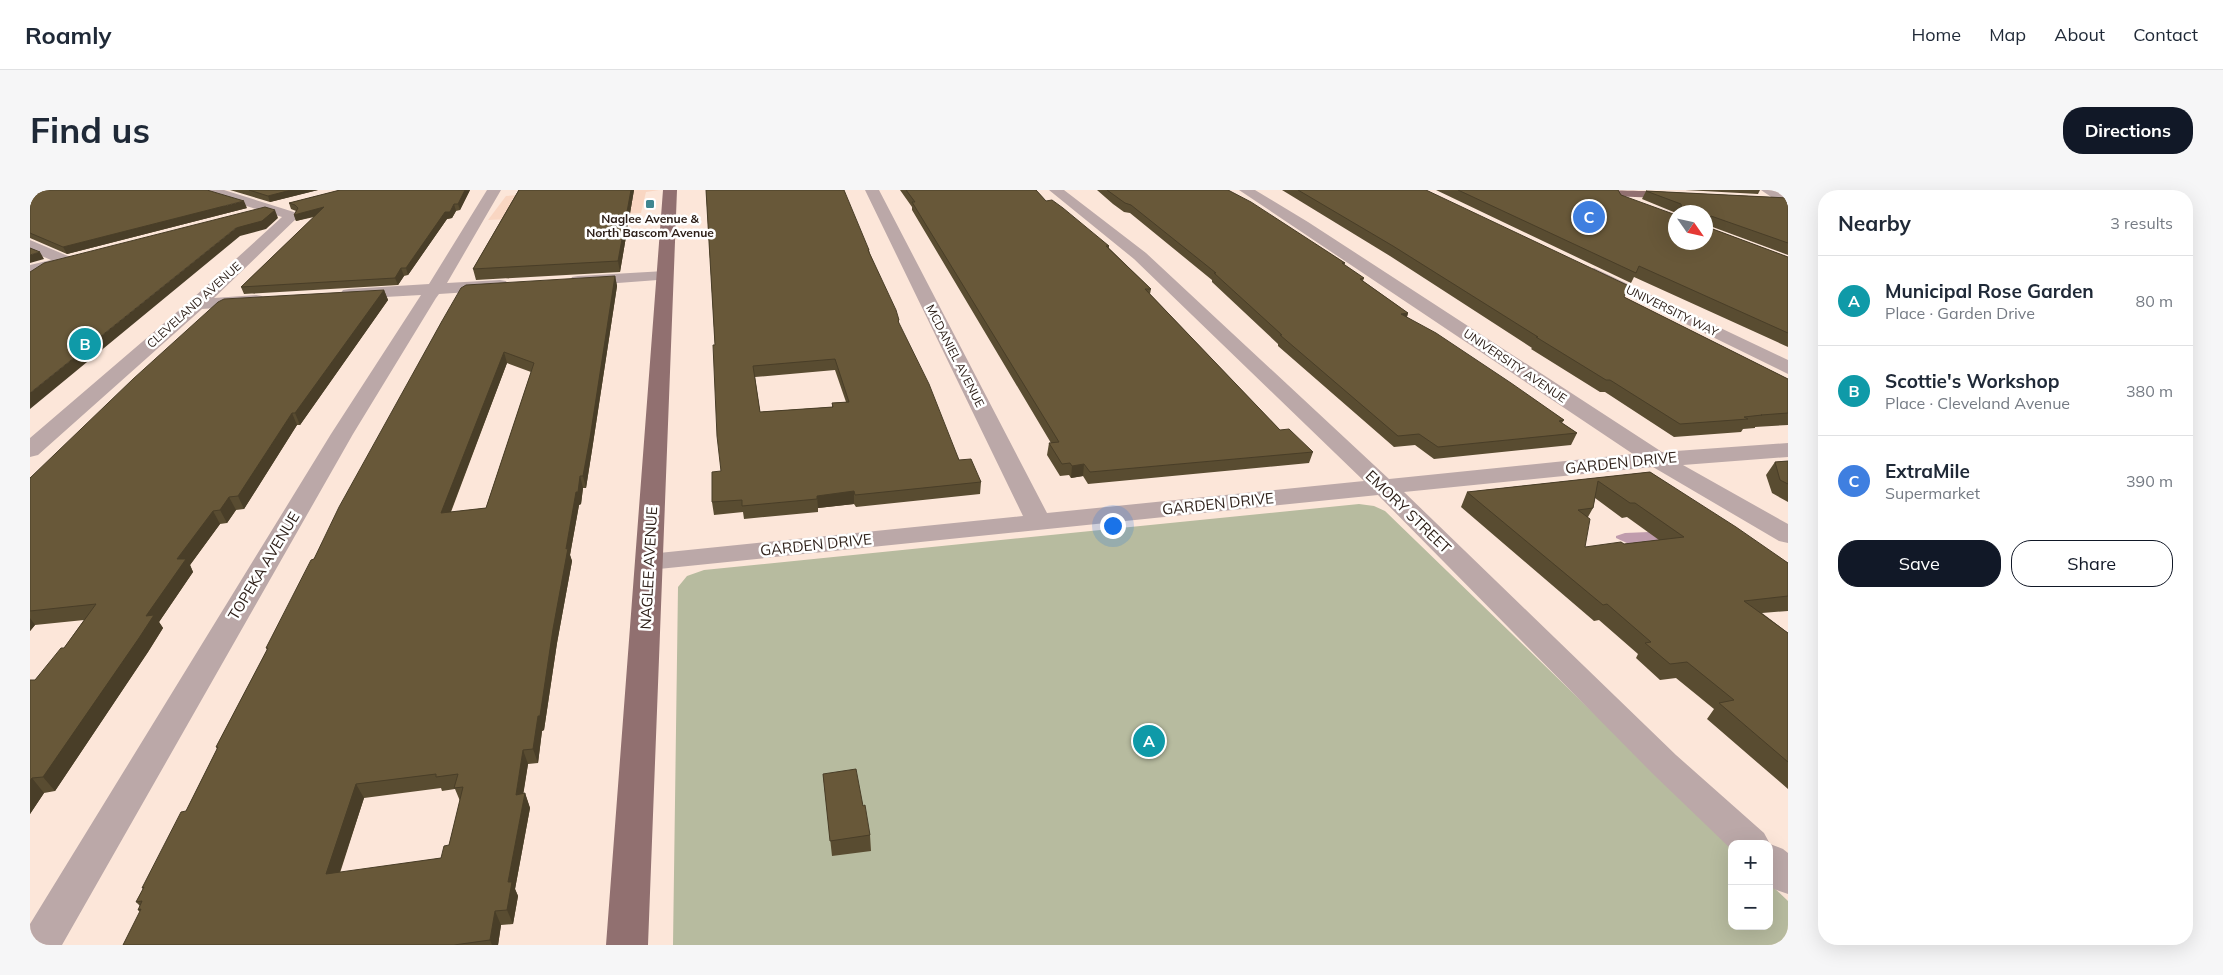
<!DOCTYPE html>
<html lang="en">
<head>
<meta charset="utf-8">
<style>
  body { margin:0; font-family:Mulish,sans-serif; background:#f6f6f7; color:#1f2937 }
  .controls { position:absolute; right:15px; bottom:15px; display:grid; overflow:hidden; border-radius:10px; box-shadow:0 5px 20px #0002 }
  .controls button { width:45px; height:45px; display:grid; place-items:center; padding:0; border:0; border-bottom:1px solid #e0e1e3; background:#fff; color:#1f2937; font:25px sans-serif }
  .compass { position:absolute; left:1638px; top:15px; width:45px; height:45px; border-radius:50%; background:#fff; box-shadow:0 5px 20px #0002; rotate:124deg }
  .you { position:absolute; left:1082px; top:335px; width:18px; height:18px; margin:-12px; border:4px solid #fff; border-radius:50%; background:#1a73e8; box-shadow:0 0 0 8px #1a73e833 }
  .badge { display:grid; place-items:center; width:32px; height:32px; border-radius:50%; background:#111827; color:#fff; font-size:16px; font-weight:700 }
  .pin { position:absolute; translate:-50% -50%; border:2px solid #fff; box-shadow:0 1px 5px #0006 }
  .list { margin:0; padding:0; list-style:none }
  h2 { display:flex; justify-content:space-between; align-items:center; height:65px; margin:0; padding:0 20px; font-size:21px }
  h2 small { font-size:16px; font-weight:400; color:#747a83 }
  .list li { display:grid; grid-template-columns:32px 1fr auto; gap:15px; align-items:center; box-sizing:border-box; height:90px; padding:0 20px; border-top:1px solid #e0e1e3 }
  .list b { display:block; font-size:19px; white-space:nowrap }
  .list p { margin:0; font-size:16px; white-space:nowrap; color:#747a83 }
  .list em { font-size:16px; font-style:normal; color:#747a83 }
  .actions { display:flex; gap:10px; padding:15px 20px }
  .actions a { flex:1; padding:11px 0; border:1px solid #111827; border-radius:20px; text-align:center; font-size:18px; color:#111827 }
  .actions .main { background:#111827; color:#fff }
  .map { position:relative; flex:none; width:1758px; height:755px; overflow:hidden; border-radius:20px }
  header { display:flex; align-items:center; gap:30px; box-sizing:border-box; height:70px; padding:0 25px; background:#fff; border-bottom:1px solid #e0e1e3 }
  header strong { font-size:24px }
  nav { display:flex; gap:28px; margin-inline-start:auto; font-size:18px }
  .intro { display:flex; align-items:center; justify-content:space-between; box-sizing:border-box; height:120px; padding:0 30px }
  h1 { margin:0; font-size:35px }
  .button { padding:12px 22px; border-radius:20px; background:#111827; color:#fff; font-size:18px; font-weight:700 }
  main { display:flex; gap:30px; padding:0 30px }
  aside { flex:1; background:#fff; border-radius:20px; box-shadow:0 5px 20px #0002 }
  .map>svg:first-child { display:block }
  .built { fill:#f9d6c2 }
  .green { fill:#b7bb9f }
  .water { fill:#c09cad }
  .lines { fill:none; stroke-linecap:round; stroke-linejoin:round }
  .minor { fill:#bba8a8; fill-rule:evenodd }
  .major { fill:#917070; fill-rule:evenodd }
  .wall { fill:#594c31; fill-rule:evenodd }
  .shaded-wall { fill:#493e28 }
  .building { fill:#685839; stroke:#493e28; fill-rule:evenodd }
  .poi-dot { fill:#3f8690; stroke:#fff; stroke-width:2 }
  .labels { text-anchor:middle; stroke-width:5; stroke-linejoin:round; paint-order:stroke }
  .far-poi-label { font-size:12px; font-weight:bold; fill:#2e2019; stroke:#fff }
  .far-street-label { font-size:12px; fill:#2e2019; stroke:#fff }
  .street-label { font-size:15px; fill:#2e2019; stroke:#fff }
</style>
</head>
<body>
<header>
<strong>Roamly</strong>
<nav><a>Home</a><a>Map</a><a>About</a><a>Contact</a></nav>
</header>
<div class="intro"><h1>Find us</h1><a class="button">Directions</a></div>
<main>
<div class="map">
<svg width="1758" height="755" viewBox="0 0 1758 755">
  <rect width="100%" height="100%" fill="#fce6d9"/>
  <path class="built" d="M521 0H629L616 2 611 23 458 30 476 6 520 3Z"/>
  <path class="green" d="M1329 314 1344 316 1355 321 1702 657V736H1739V693L1758 711V755H643L648 397 657 386 674 380Z"/>
  <path class="water" d="M1619 342 1631 351 1599 354 1586 348V346L1595 343Z"/>
  <g class="lines">
    <path class="minor" d="M173 0H194L267 23 269 26 184 108 226 105 232 106 235 110 232 114 226 115 172 119 8 265 0 267V248L161 110 252 27 175 3Z
      M457 0H471L417 93 470 90 476 91 478 95 476 99 470 100 409 104 406 108 323 244 32 755H0V734L301 244 391 105 319 109 313 108 310 104 313 100 319 99 399 94Z
      M835 0H849L1017 323 1334 291 1104 69 1019 0H1034L1116 63 1359 289 1603 264 1209 0H1225L1278 32 1632 262 1758 253V267L1653 275 1758 334V353L1749 351 1623 277 1374 302 1646 565 1734 643 1740 654 1753 659 1758 663V704L1744 699 1739 694V654H1702V660L1622 583 1348 305 619 380 609 378 605 372 609 366 619 364 993 326Z
      M1731 0H1748L1758 6V13H1750Z
      M0 50 38 66 48 67 50 70 48 73 0 85V75L21 70 0 61Z
      M1564 78 1758 170V184L1558 86 1556 83 1558 80Z
      M635 81 641 83 643 86 641 89 548 96 542 95 540 91 542 87 548 86Z"/>
    <path class="major" d="M633 0H647L618 755H576Z
      M1528 0C1546 0 1652 0 1659 5L1652 9 1535 4Z"/>
  </g>
  <path class="wall" d="M0 0 217 18 37 64 0 48Z
    M200 0H288L240 12Z
    M310 0H440L430 20 426 21 422 28 417 29 378 85 374 86 368 95 214 104 211 97 284 27 266 31 264 25 266 21 261 19 259 13Z
    M488 0H604L590 82 446 90 443 79 488 1Z
    M676 0 839 60 840 64 869 130V134L929 270 951 292 950 304 826 317 824 314 788 318V322L714 329 713 322 684 325 682 312 691 281 685 155ZM805 180 816 212 802 213V217L730 222 725 187Z
    M870 0H1006L1016 11 1079 56V58L1121 99 1120 104 1250 240 1283 262 1279 273 1058 294 1053 286 1041 288 1039 285 1030 286 1017 265 1019 253H1021L882 20V17Z
    M1067 0H1198L1315 73 1314 75 1334 88 1333 91 1378 123 1377 127 1534 230 1532 233 1547 243 1541 255 1404 269 1385 255 1364 257 1248 156V154L1182 92V90L1100 23 1094 22 1083 14Z
    M1252 0H1396L1594 107 1758 189V235L1725 237V238L1713 239 1711 242 1644 247 1575 202H1570L1501 159 1502 158 1360 66Z
    M1406 0H1588L1591 5 1646 52 1676 22 1646 23 1612 9 1616 1 1758 8V65L1680 36V38L1758 67V157L1604 87 1601 93Z
    M1655 0H1730L1728 4Z
    M585 86 587 96 562 260 556 298H553L551 314 549 315 540 365 542 371 527 453 514 540 512 541 508 573 498 574 493 604 495 603 500 618 485 699 488 706 483 734 471 735 468 755H93L110 722 108 720 110 716 106 712 113 699 112 698 156 621 187 559 186 557 237 460 236 458 412 131ZM477 173 501 182 456 318 421 322ZM411 598 412 601 425 599 430 611 419 655 411 668 310 683 334 608Z
    M354 100 358 110 270 235H267L214 319 206 320 197 333 190 334 160 375 163 382 129 432 133 438 118 462 25 601 14 603 0 624V490H5L34 458 54 430 5 435 0 441V288Z
    M1758 271V312L1742 303 1736 285 1745 272Z
    M1620 282 1758 373V421L1732 423 1758 443V599L1677 529 1684 519 1646 488 1630 490 1606 468 1608 464 1569 430 1564 431 1431 317 1437 302ZM1565 308 1592 328 1597 327 1629 350 1594 354 1555 357 1558 327 1563 318Z
    M793 584 833 616 840 645 841 661 802 666Z"/>
  <path class="shaded-wall" d="M261 0H288L240 12 238 6Z
    M435 0H440L430 20 428 14Z
    M601 0H604L590 82 588 71Z
    M214 11 217 18 37 64 33 57Z
    M424 14 426 21 422 28 417 29 378 85 376 78 415 22Z
    M294 17 296 23 266 31 264 25Z
    M245 20 248 28 236 39 210 46 0 219V203L206 38Z
    M10 62 14 69 0 73V65Z
    M371 78 374 86 368 95 365 88Z
    M585 86 587 96 562 260 556 298 553 286Z
    M354 100 358 110 270 235 265 223Z
    M1378 123 1375 133 1371 124Z
    M474 162 477 173 415 336 411 323Z
    M262 223 267 235 214 319 208 306Z
    M1054 274 1053 286 1041 288 1042 276Z
    M550 286 553 298 551 314 549 315 540 365 542 371 527 453 514 540 512 541 508 573 503 559 508 526 536 359 546 302Z
    M824 301V314L788 318 787 306Z
    M199 307 206 320 197 333 190 320Z
    M183 321 190 334 160 375 163 382 129 432 133 438 118 462 25 601 13 587 116 426 147 369Z
    M0 428 5 435 0 441Z
    M493 560 498 574 491 619 486 605Z
    M2 588 14 603 0 624V591Z
    M326 594 334 608 304 699 296 684Z
    M495 603 500 618 485 699 488 706 483 734 477 720 478 692Z
    M465 721 471 735 468 755H462L460 750Z"/>
  <path class="building" d="M0 0H177L214 11 33 57 0 43Z
    M219 0H261L238 6Z
    M310 0H435L428 14H424L420 22H415L376 78H371L365 88 211 97 294 17 264 25 268 18 265 15 259 13Z
    M489 0H601L588 71 443 79Z
    M676 0H814L839 60H838L866 120 869 130 868 131 899 194 929 270 941 269 951 292 825 305 824 301 787 306V309L712 316V310L682 312V282L691 281 687 246 683 155H685ZM805 169 819 212 802 213 803 217 730 222 723 176Z
    M876 0H1006L1016 11 1022 10 1033 18 1079 56H1076L1121 99H1115L1250 240 1259 239 1283 262 1060 282 1054 274 1042 276 1040 273 1032 274 1019 253 1029 252 882 12H885Z
    M1077 0H1198L1221 12 1315 73H1312L1334 88 1330 89 1378 123 1371 124 1406 143 1481 193 1534 230 1529 231 1547 243 1408 257 1389 244 1368 246 1250 145H1252L1184 83H1186L1101 15 1095 13Z
    M1268 0H1396L1599 96 1594 107 1758 189V223L1731 225H1732L1714 227 1718 229 1650 234 1580 190H1576L1506 147H1508L1363 56Z
    M1428 0H1588L1591 5 1646 25V52H1676V22H1652L1651 14 1616 1 1758 8V53L1681 26 1679 28 1680 38 1758 67V143L1609 76 1606 83Z
    M235 17 245 20 232 31 206 38 0 203V82L14 73Z
    M0 58 10 62 0 65Z
    M585 86 560 248 553 286H550L548 302H546L536 359 538 358 523 439 510 526H508L503 559 493 560 486 605 495 603 478 692H482L477 720 465 721 460 750 424 755H93L111 719 108 720 112 711 106 712 114 697 112 698 151 622 156 621 188 557H186L238 458H236L281 370 284 369 309 317 412 131 431 98 436 95ZM474 162 504 173 456 318 411 323ZM406 584V587L428 584 424 598 433 597 419 655 414 656 411 668 296 684 326 594Z
    M354 100 265 223H262L208 306 199 307 190 320 183 321 147 369H156L116 426 124 425 109 448 13 587 2 588 0 591V490H5L31 458H34L66 414 0 421V288L103 189 188 112 194 109Z
    M1758 271V294L1750 290 1745 272Z
    M1620 282 1706 337 1758 373V406L1714 411 1758 443V572L1689 513 1704 510 1657 472 1640 474 1615 453 1621 452 1577 414 1573 415 1437 302ZM1568 291 1600 313H1605L1654 347 1594 354 1591 352 1555 357 1560 329 1548 320 1563 318Z
    M826 579 833 616 835 615 840 645 800 651 793 584Z"/>
  <rect class="poi-dot" x="615" y="9" width="10" height="10" rx="2.5"/>
  <g class="labels">
    <g class="far-poi-label">
      <text x="620" y="33">Naglee Avenue &amp;<tspan x="620" dy="14">North Bascom Avenue</tspan></text>
    </g>
    <g class="far-street-label">
      <text transform="translate(164 115) rotate(-42)" y="4">CLEVELAND AVENUE</text>
      <text transform="translate(1642 121) rotate(26)" y="4">UNIVERSITY WAY</text>
      <text transform="translate(925 166) rotate(63)" y="4">MCDANIEL AVENUE</text>
      <text transform="translate(1485 176) rotate(34)" y="4">UNIVERSITY AVENUE</text>
    </g>
    <g class="street-label">
      <text transform="translate(1591 273) rotate(-6)" y="5">GARDEN DRIVE</text>
      <text transform="translate(1188 314) rotate(-6)" y="5">GARDEN DRIVE</text>
      <text transform="translate(1378 322) rotate(44)" y="5">EMORY STREET</text>
      <text transform="translate(786 355) rotate(-6)" y="5">GARDEN DRIVE</text>
      <text transform="translate(234 376) rotate(-59)" y="5">TOPEKA AVENUE</text>
      <text transform="translate(619 378) rotate(-87)" y="5">NAGLEE AVENUE</text>
    </g>
  </g>
</svg>
<div class="controls">
<button>+</button>
<button>−</button>
</div>
<svg class="compass" viewBox="-18 -18 36 36"><path d="M0-13l5 13h-10z" fill="#e53935"/><path d="M0 13l5-13h-10z" fill="#747a83"/></svg>
<div class="you"></div>
<div class="pin badge" style="left:1119px;top:551px;background:#0f9aa8">A</div>
<div class="pin badge" style="left:55px;top:154px;background:#0f9aa8">B</div>
<div class="pin badge" style="left:1559px;top:27px;background:#3f7fe0">C</div>
</div>
<aside>
<h2>Nearby<small>3 results</small></h2>
<ul class="list">
<li><span class="badge" style="background:#0f9aa8">A</span><div><b>Municipal Rose Garden</b><p>Place · Garden Drive</p></div><em>80 m</em></li>
<li><span class="badge" style="background:#0f9aa8">B</span><div><b>Scottie's Workshop</b><p>Place · Cleveland Avenue</p></div><em>380 m</em></li>
<li><span class="badge" style="background:#3f7fe0">C</span><div><b>ExtraMile</b><p>Supermarket</p></div><em>390 m</em></li>
</ul>
<div class="actions"><a class="main">Save</a><a>Share</a></div>
</aside>
</main>
</body>
</html>
